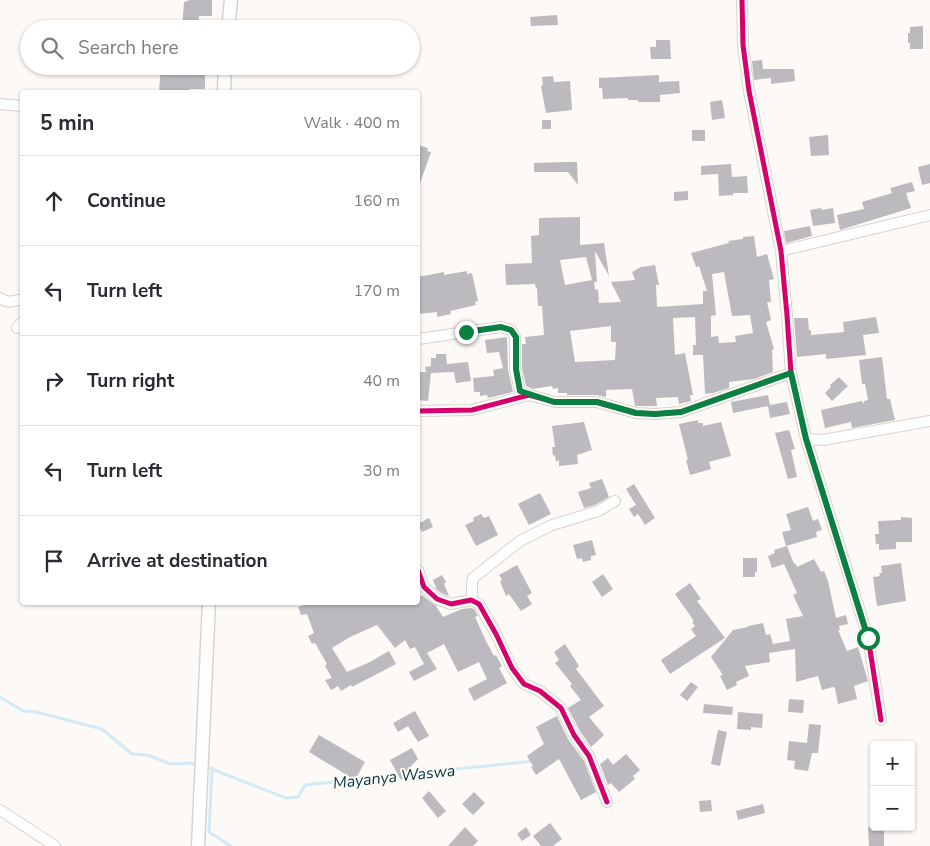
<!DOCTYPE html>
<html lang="en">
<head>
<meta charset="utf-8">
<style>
  body { margin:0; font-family:"Nunito Sans",sans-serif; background:#f7f7f7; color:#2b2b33 }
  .controls { position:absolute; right:15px; bottom:15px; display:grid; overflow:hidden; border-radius:5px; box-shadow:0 1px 4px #0004 }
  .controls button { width:45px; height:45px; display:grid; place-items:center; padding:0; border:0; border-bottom:1px solid #e1e1e2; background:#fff; color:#2b2b33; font:25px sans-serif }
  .stop { position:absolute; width:15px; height:15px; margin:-11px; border:4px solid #0b8043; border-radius:50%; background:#fff }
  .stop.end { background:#0b8043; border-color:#fff; box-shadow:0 1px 5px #0008 }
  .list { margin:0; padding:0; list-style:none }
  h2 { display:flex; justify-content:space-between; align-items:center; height:65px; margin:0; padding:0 20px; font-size:21px }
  h2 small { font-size:16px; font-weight:400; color:#7c7c81 }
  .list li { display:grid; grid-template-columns:32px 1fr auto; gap:15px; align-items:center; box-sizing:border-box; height:90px; padding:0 20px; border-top:1px solid #e1e1e2 }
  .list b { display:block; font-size:19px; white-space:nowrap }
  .list em { font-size:16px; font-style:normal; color:#7c7c81 }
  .icon { flex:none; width:28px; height:28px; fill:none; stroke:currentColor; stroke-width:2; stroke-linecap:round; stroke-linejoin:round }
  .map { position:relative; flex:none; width:930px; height:846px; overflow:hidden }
  .search { position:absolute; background:#fff; box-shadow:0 1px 4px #0004; left:20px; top:20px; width:400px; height:55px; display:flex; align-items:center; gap:12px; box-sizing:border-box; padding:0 18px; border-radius:28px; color:#7c7c81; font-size:19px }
  .panel { position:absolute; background:#fff; box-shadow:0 1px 4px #0004; left:20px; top:90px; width:400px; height:515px; border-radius:5px }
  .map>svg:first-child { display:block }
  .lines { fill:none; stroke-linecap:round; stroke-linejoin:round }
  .stream { stroke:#d1eaf6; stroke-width:3 }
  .building { fill:#bcbabe; fill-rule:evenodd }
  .minor-casing { stroke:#d8d4cd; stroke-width:12 }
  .tertiary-casing { stroke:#d8d4cd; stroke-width:15 }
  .minor { stroke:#fffefe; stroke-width:10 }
  .tertiary { stroke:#fffefe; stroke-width:12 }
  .cycleway-casing { stroke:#fefaf4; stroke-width:8 }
  .cycleway { stroke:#d6006c; stroke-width:5 }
  .route { stroke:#0b8043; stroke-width:6 }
  .labels { text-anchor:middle; stroke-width:4; stroke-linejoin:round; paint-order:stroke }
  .water-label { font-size:16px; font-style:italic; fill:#013648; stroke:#fefaf4 }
</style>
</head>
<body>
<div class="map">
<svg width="930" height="846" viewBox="0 0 930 846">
  <rect width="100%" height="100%" fill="#fcf9f6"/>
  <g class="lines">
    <path class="stream" d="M0 697 23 711 36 712 102 729 132 754 147 755 171 764 191 763 198 765
      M204 766 286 798 298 797 305 785 402 775
      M212 768 209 832 231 846
      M408 774 534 761"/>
  </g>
  <path class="building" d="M190 0H212V16H199L198 29H182L184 2Z
    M557 15 558 25 531 26 530 17Z
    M923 26V49H910V43H908V33H910V27Z
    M656 40H670L671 59H651L650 47H656Z
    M762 60 763 69H794L795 81 771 84V78L754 80 752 61Z
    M161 66H190L189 73 205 74V89H190V92H159Z
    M659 75V82L679 81 680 93 660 95V102H638V100H628V98L603 99 602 88H599V78Z
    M553 76 554 82 570 81 572 110 546 113 541 86 543 85 542 77Z
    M722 100 725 118 712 120 710 102Z
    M542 120H551V129H542Z
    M692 130H705V141H692Z
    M828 135 829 155 811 156 809 137Z
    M418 145 428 148 427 151 431 152 419 186H418Z
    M565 162H577L578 185 568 172H534V163Z
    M731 164 732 177 747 176 748 193H733V195L719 196 718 174 701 175V166Z
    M930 164V183L922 185 918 167Z
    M912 182 915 191 906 193 911 208 840 230 837 215 864 209 862 202 892 193 890 188Z
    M688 191V200L674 201V192Z
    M821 208 822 210 833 208 835 223 813 226 810 210Z
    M580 217V245L604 243 609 276 595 251 597 282H594L595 290 598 289 599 303 621 302 611 282 635 280 632 272 641 267 655 265 659 285H656L657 307 703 304V291H707L699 266 696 267 691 253 729 243 728 241 743 239V237L754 236 757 257 767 254 774 279 769 280 771 302H767L771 320 766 322 774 349 772 350 773 372 754 379 729 382V388L713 393 705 394 703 355H693V345H696L695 317 673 318 675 355 685 353 693 395H690L691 401 679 404 678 397 656 398 657 406H635L632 389 606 390V397L597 395H567V393H558V388L553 389 552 386 533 389 526 386 522 368V344H526L525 337 544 335 542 306H538L537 288H536L535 284 506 285 505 264 532 263 531 236 539 235V218ZM586 257 592 280 565 285 560 260ZM724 272 732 316 750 315 753 333 735 336 736 342 719 343 718 336 711 337V316L716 315 712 274ZM611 326V342H616L615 360 575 362 570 331Z
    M810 226 812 236 786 243 784 231Z
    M467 271V274L472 273 478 301 475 302 476 305 450 311 451 314 437 317V312L418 314V277L444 272V275Z
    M876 317 879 333 863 335 866 355 826 359V354L797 357 794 318H808L809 330H811V335L844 332 843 322Z
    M507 337 508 370 513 392 488 398 487 395 480 396V392H474L473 378 494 376 493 370 503 368 499 352 487 353 485 340Z
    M436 354H446L447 364 468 362 471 381 456 383 454 372 431 373 428 401 418 400 420 372H426L425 367 431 366V358H436Z
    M882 357 887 399H890L895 420 852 428 851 422 825 428 821 410 862 401 864 404V401L868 400 865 384H862L859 360Z
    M839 377 848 386 832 401 825 393 831 387 830 385Z
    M768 395 770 405 787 402 790 414 770 418 768 406 733 413 731 402Z
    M698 420V423H703V426L721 422 731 456 709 462 711 469 690 475 686 460H688L679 424Z
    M584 422 592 450 577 455 578 464 559 466V460L556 462 555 455 553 456 552 447H555L552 426Z
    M789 430 795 449 791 450 797 477 788 479 775 433Z
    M602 479 609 497 595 505 584 508 578 492 591 488 589 483Z
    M634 484 655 518 645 525 638 514 634 517 629 509 636 505 626 489Z
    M540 493 551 514 529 525 518 504Z
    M808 507 813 521 818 519 822 530 816 532 817 537 786 546 782 532 791 530 786 514Z
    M481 514 484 518 489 516 498 535 476 546 465 525 474 521 473 518Z
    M901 517 912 518V542H896V549L879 550V544H876L875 534H879L878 521 901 520Z
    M429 518 433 527 422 532 418 524Z
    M592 540 596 555 591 556V560L583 562 582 558 577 559 573 545Z
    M787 546 794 564 795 563 797 567 814 559 821 572 824 571 828 581 836 618 846 615 848 624 839 626 840 630H838L847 651 858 647 868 681 854 686 857 699 838 704 835 688 833 687 822 690 818 676 796 682 795 649 769 653 770 662 745 666 749 676 736 682 737 685 727 690 720 676 723 675 711 657 733 630 748 627V626L763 623 766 635 770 634 773 644 790 641 786 619 803 616 793 595 797 593 784 564 772 568 768 556 775 553 774 550Z
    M743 558H757V572H755V577H743Z
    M901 563 906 601 877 606 873 577 880 576 879 573H882L881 566Z
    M517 565 532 593 527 596 532 604 521 611 509 594 506 596 500 581 502 580 499 575Z
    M603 574 613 589 602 597 592 582Z
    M442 575 446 582 444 584 449 596 441 593 435 588 436 587 433 580Z
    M690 583 701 599 697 601 725 638 670 674 661 660 696 636 691 629 695 626 692 622 694 621 675 594Z
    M422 595 436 606 443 617 462 609 471 608 474 609 478 616 475 617 486 641 494 656 496 655 502 666 499 668 507 683 474 701 468 689 487 679 479 662 458 672 444 644 427 653 437 669 414 681 409 672 424 664 415 647 410 649 405 640 395 648 377 625 350 637 332 648 347 672 368 663 389 651 396 664 352 687 351 685 341 691 338 686 331 690 325 680 332 678 325 666 327 664 315 643 312 644 308 636 314 633 307 614 301 615 298 607 314 602H418V598Z
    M565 644 579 666 576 669 604 706 589 717 604 735 591 747 580 731 568 708 581 700 570 686 572 684 555 663 559 660 554 652Z
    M691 682 698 687 687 701 680 695Z
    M789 699 804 700 803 713 788 712Z
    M704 704 733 707 732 715 703 713Z
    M415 711 429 736 418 742 408 726 398 732 393 723Z
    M738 712 763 714 762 728 751 727V730L737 729Z
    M557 716 568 739 584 761 596 792 581 800 559 759 536 775 531 767 533 766 527 756 544 744 536 727Z
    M809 724 821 725 818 753H812L808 771 794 769 795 761 787 760 789 741 807 743Z
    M718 730 727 732 720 766 711 764Z
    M319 735 365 762 355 780 309 752Z
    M412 748 418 759 410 767 414 772 401 780 390 760Z
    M626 754 640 770 633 776 635 779 619 792 611 783 608 785 600 764 608 758 613 765Z
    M429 791 446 811 438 818 422 798Z
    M474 792 485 803 473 815 462 804Z
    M711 800 712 811 700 812 699 801Z
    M763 804 765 813 738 820 736 811Z
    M550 823 562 839 553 846H541L533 836Z
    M465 827 478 841 473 846H448Z
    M526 827 531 835 522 841 517 834Z
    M868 827H884V846H869Z"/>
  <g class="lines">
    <g class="minor-casing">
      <path id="minor" d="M742 0 743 45 749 91 781 251 787 315 791 373 806 439 868 637 881 720
        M0 104 22 106
        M781 251 930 215
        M0 298C7 304 14 301 22 299
        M17 328 22 322
        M418 339 501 327 511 330 515 337V369L520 391 529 395
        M418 411 472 410 529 395 555 402H597L636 413 655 414 681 412 791 373
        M806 439 823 440 930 421
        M418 570 424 587 437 599 451 604 471 600 479 604 496 634 512 668 524 684 540 691 561 708 574 735 589 756 607 802
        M471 600C473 592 471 585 473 578L520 541 552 525 598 511 615 501
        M0 810 55 846"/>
    </g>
    <g class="tertiary-casing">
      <path id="tertiary" d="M228 29 231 0
        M224 92 225 66
        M198 846 209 602"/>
    </g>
    <use href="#minor" class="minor"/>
    <use href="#tertiary" class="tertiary"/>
    <g class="cycleway-casing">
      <path id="cycleway" d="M742 0 743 45 749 91 781 251 787 315 791 373 806 439 868 637 881 720
        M418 411 472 410 529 395 555 402H597L636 413 655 414 681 412 791 373
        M418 570 424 587 437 599 451 604 471 600 479 604 496 634 512 668 524 684 540 691 561 708 574 735 589 756 607 802"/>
    </g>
    <use href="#cycleway" class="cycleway"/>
  </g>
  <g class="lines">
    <path class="route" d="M466 332 501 327 511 330 516 337V369L520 391 554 402H597L636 413 655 414 681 412 791 373 806 439 868 638"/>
  </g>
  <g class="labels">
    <g class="water-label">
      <text transform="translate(394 776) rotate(-6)" y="6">Mayanya Waswa</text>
    </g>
  </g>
</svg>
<div class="controls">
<button>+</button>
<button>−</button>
</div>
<div class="stop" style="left:868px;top:638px"></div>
<div class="stop end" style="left:466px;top:332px"></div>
<div class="search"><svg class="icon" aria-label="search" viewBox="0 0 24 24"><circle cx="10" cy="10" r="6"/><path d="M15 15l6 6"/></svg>Search here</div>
<section class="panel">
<h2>5 min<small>Walk · 400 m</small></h2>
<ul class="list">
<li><svg class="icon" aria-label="ahead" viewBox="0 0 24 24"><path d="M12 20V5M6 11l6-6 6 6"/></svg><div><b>Continue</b></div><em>160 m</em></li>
<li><svg class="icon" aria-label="left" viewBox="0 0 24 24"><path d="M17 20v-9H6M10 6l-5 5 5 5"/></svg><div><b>Turn left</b></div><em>170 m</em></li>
<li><svg class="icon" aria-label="right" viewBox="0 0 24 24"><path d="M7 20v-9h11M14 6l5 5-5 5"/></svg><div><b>Turn right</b></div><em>40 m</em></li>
<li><svg class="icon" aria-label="left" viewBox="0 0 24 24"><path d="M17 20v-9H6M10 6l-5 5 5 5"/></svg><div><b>Turn left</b></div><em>30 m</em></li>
<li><svg class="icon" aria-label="arrive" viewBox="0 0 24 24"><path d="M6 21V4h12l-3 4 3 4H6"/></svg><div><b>Arrive at destination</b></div></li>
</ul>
</section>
</div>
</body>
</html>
